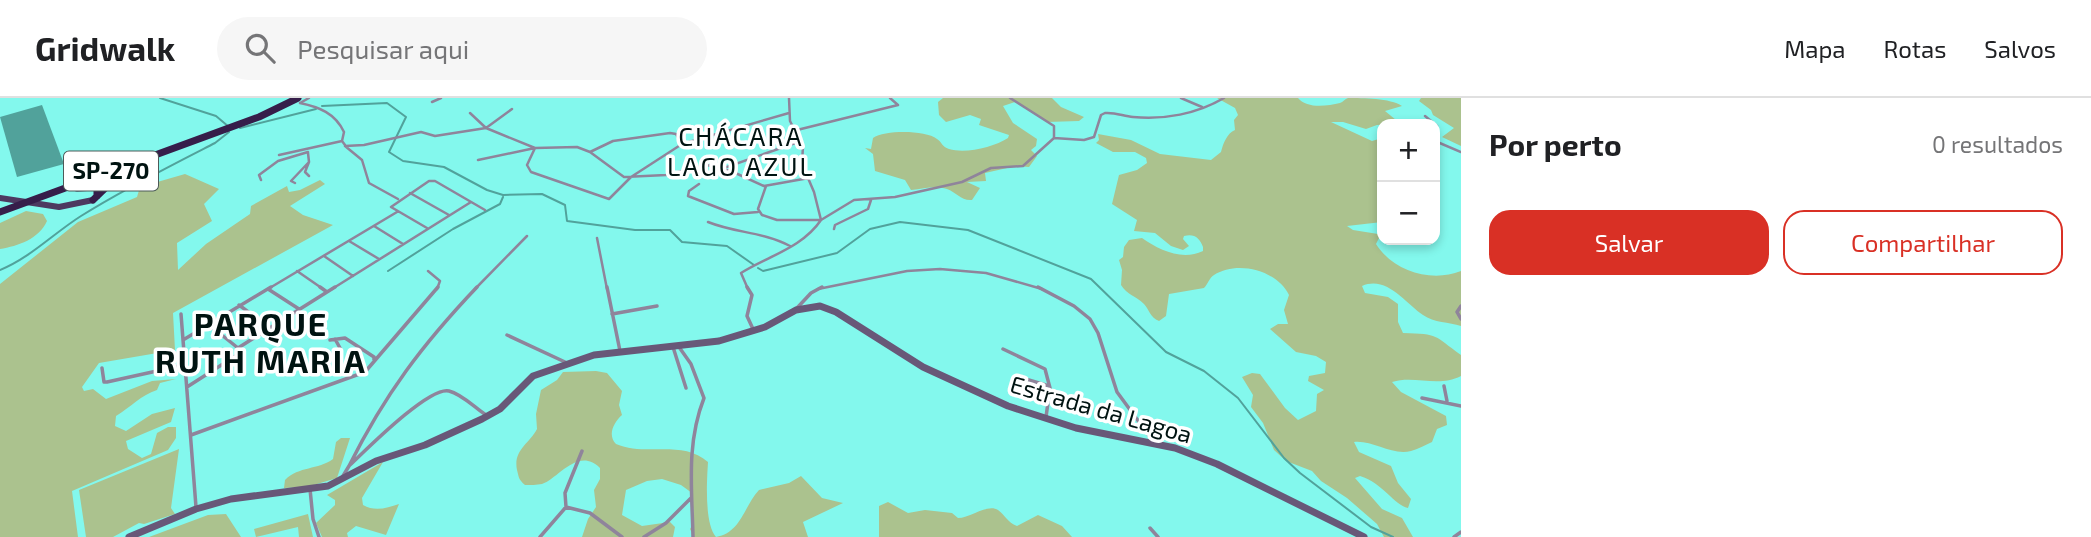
<!DOCTYPE html>
<html lang="pt">
<head>
<meta charset="utf-8">
<style>
  body { margin:0; font-family:"Exo 2",sans-serif; background:#f6f6f6; color:#202124 }
  .controls { position:absolute; right:21px; top:21px; display:grid; overflow:hidden; border-radius:14px; box-shadow:0 4px 10px #0003 }
  .controls button { width:63px; height:63px; display:grid; place-items:center; padding:0; border:0; border-bottom:2px solid #e0e0e0; background:#fff; color:#202124; font:35px sans-serif }
  .list { margin:0; padding:0; list-style:none }
  h2 { display:flex; justify-content:space-between; align-items:center; height:91px; margin:0; padding:0 28px; font-size:30px }
  h2 small { font-size:23px; font-weight:400; color:#757577 }
  .actions { display:flex; gap:14px; padding:21px 28px }
  .actions a { flex:1; padding:16px 0; border:2px solid #d93025; border-radius:21px; text-align:center; font-size:24px; color:#d93025 }
  .actions .main { background:#d93025; color:#fff }
  .icon { flex:none; width:38px; height:38px; fill:none; stroke:currentColor; stroke-width:2; stroke-linecap:round; stroke-linejoin:round }
  .map { position:relative; flex:none; width:1461px; height:439px; overflow:hidden }
  header { display:flex; align-items:center; gap:42px; box-sizing:border-box; height:98px; padding:0 35px; background:#fff; border-bottom:2px solid #e0e0e0 }
  header strong { font-size:33px }
  nav { display:flex; gap:38px; margin-inline-start:auto; font-size:24px }
  .search { width:490px; height:63px; background:#f6f6f6; display:flex; align-items:center; gap:18px; box-sizing:border-box; padding:0 24px; border-radius:38px; color:#757577; font-size:26px }
  main { display:flex }
  aside { flex:1; background:#fff }
  .map>svg:first-child { display:block }
  .green { fill:#abc28e }
  .water { fill:#51a29b }
  .lines { fill:none; stroke-linecap:round; stroke-linejoin:round }
  .stream { stroke:#51a29b; stroke-width:2 }
  .street-far1 { stroke:#8f849b; stroke-width:2.5 }
  .street { stroke:#8f849b; stroke-width:3.5 }
  .secondary { stroke:#685878; stroke-width:7 }
  .primary { stroke:#4d3960; stroke-width:6 }
  .highway { stroke:#361e4a; stroke-width:7 }
  .labels { text-anchor:middle; stroke-width:7; stroke-linejoin:round; paint-order:stroke }
  .shield { fill:#fff; stroke:#4c5a58; stroke-width:2 }
  .shield-label { font-size:23px; font-weight:bold; fill:#001311 }
  .street-label { font-size:24px; fill:#001311; stroke:#fff }
  .neighbourhood-label { font-size:26px; letter-spacing:2px; fill:#001311; stroke:#fff }
  .district-label { font-size:32px; font-weight:bold; letter-spacing:2px; fill:#001311; stroke:#fff }
</style>
</head>
<body>
<header>
<strong>Gridwalk</strong>
<div class="search"><svg class="icon" aria-label="search" viewBox="0 0 24 24"><circle cx="10" cy="10" r="6"/><path d="M15 15l6 6"/></svg>Pesquisar aqui</div>
<nav><a>Mapa</a><a>Rotas</a><a>Salvos</a></nav>
</header>
<main>
<div class="map">
<svg width="1461" height="439" viewBox="0 0 1461 439">
  <rect width="100%" height="100%" fill="#83f8ed"/>
  <path class="green" d="M943 0H1052L1061 9 1084 19 1079 23 1047 24 1015 4 1003 8 1013 25 1037 41 1036 48 1031 52 1037 58 1029 69 1016 68 985 75 986 83 967 84 980 90 972 102C961 103 956 94 947 91 935 87 924 91 911 92L905 82 875 73 873 56 865 50 871 51 873 40C885 32 925 32 937 41 942 44 942 49 949 51 966 56 994 49 1008 40L1009 37 979 27 981 21 970 17 946 24 939 17 938 4Z
    M1217 0H1298C1307 11 1327 8 1340 5 1343 4 1345 1 1348 0 1363 0 1390 0 1402 8L1385 13 1396 22 1394 26 1377 27 1366 31 1343 24H1331L1372 43 1382 40V124L1347 128 1353 132 1378 136 1380 138 1376 146C1393 173 1431 185 1461 173V228C1449 224 1434 225 1423 217 1406 206 1387 177 1362 188L1365 195 1388 199 1398 206V224L1403 235C1440 236 1433 237 1461 257V278C1438 290 1415 277 1392 284L1401 294 1446 318 1447 327 1437 331 1432 344C1425 347 1418 351 1411 353 1392 358 1373 342 1354 344L1359 354 1391 368 1398 385 1411 401 1408 410C1394 407 1383 385 1360 378L1355 380 1382 411 1402 420 1413 439H1384L1377 426 1347 400 1321 383 1312 373 1286 363 1274 352 1263 325 1251 309 1253 297 1242 279 1252 275 1260 276 1285 310 1298 322 1316 313 1317 296 1324 292 1308 283 1309 278 1325 275 1326 264 1316 258 1296 254 1270 231 1278 226H1288L1284 212 1289 197C1277 172 1237 162 1214 177 1209 180 1208 186 1204 190L1169 196 1166 218 1159 223C1150 219 1150 213 1144 206 1136 198 1127 197 1121 187L1122 172 1119 162 1123 159 1124 149 1129 142 1142 140C1159 152 1182 163 1203 153V149C1200 140 1194 135 1184 138L1183 141 1189 148 1183 152 1171 148 1155 135 1134 133 1137 122 1112 106 1119 77 1137 72 1147 65 1146 60 1135 54H1113L1096 45 1099 42 1098 36 1131 42 1160 56 1211 62 1221 54C1223 46 1227 35 1235 32L1234 22 1238 17 1235 10Z
    M1421 0H1461V48L1442 39 1454 30 1433 17 1431 12 1419 3Z
    M185 76 219 91 204 106 212 123 177 145 178 172 206 146 250 116 251 108 287 88 289 94 300 92 320 82 325 86 290 108 303 117 333 127 173 215 175 252 99 265 82 289 84 293 93 291 106 301 152 283 176 281 160 285 157 292C141 297 131 309 116 318L115 328 126 333 152 316 175 310 171 324 126 343 128 351 142 360 151 356 157 335 168 329H176V340L168 352 72 393 78 439H0V186L78 124 137 99 140 89Z
    M26 113 43 116 47 123C39 141 18 148 0 151V125Z
    M596 273 607 275 622 293 619 307 622 317C614 324 607 337 616 346 646 359 682 341 708 364 707 382 704 425 716 439 741 435 744 408 759 392L789 385 801 378 822 400 843 405 803 424 808 439H694L690 431 694 424 692 395 681 387 662 381 647 383 626 392 622 417 642 428 670 424 675 429 673 439H582L588 421 596 409 594 392 600 381V370C578 348 558 381 542 386 537 387 530 387 525 387 518 381 519 379 517 372 513 352 529 346 537 331L536 316 541 292 557 282 563 274Z
    M341 340H350L337 380 307 389 284 390 285 382C299 368 318 372 333 361L336 344Z
    M179 351 171 410 175 416 144 426 139 425 113 439H86L79 392Z
    M383 364 362 400 363 407C375 414 387 410 399 406L386 437 356 428 347 435 348 439H322L316 425 335 407V402L327 397Z
    M888 404 908 415 925 412 952 415 958 420C970 420 988 405 998 412 1006 418 1007 424 1017 428L1038 417 1062 428 1072 439H879V408Z
    M226 416 241 439H149L208 417Z
    M308 416 313 439H299L298 429 256 439 254 431Z"/>
  <path class="water" d="M42 7 64 66 17 79 0 19Z"/>
  <g class="lines">
    <path class="stream" d="M160 0 216 18 229 29
      M322 8 387 5 406 19 389 54 403 63 444 69 487 92 503 97 542 96 565 107 567 123 635 132H670L682 144 727 148 754 167
      M240 30 316 11
      M758 170 763 173 837 155 870 131 900 124 968 132 1091 181 1166 254 1204 273 1238 300 1284 360 1300 375 1371 429 1393 439
      M0 172C30 160 54 135 81 118 124 91 170 68 215 45L229 34
      M388 173 453 131 500 106 503 99"/>
    <path class="street-far1" d="M1010 0 1054 28V40
      M1181 0 1202 9
      M432 4 441 0
      M300 5C319 9 335 15 344 34L342 43 345 47
      M300 5 309 0
      M470 15 486 30 512 11
      M1425 18 1437 28 1435 30
      M797 32 898 7 890 0
      M1435 43 1461 54
      M345 48 364 47 421 34 435 38 486 30 535 50 577 49 590 54 624 79 666 77 707 67 731 73 764 88 809 80
      M345 48 362 62 369 85 398 101
      M590 54 613 43 670 35 676 36 682 46
      M308 55 309 64 305 74 309 78
      M279 57 342 43
      M478 62 535 50 527 67 531 74 609 101 631 79 682 46 789 15
      M724 70 801 43
      M261 82 259 77 278 63 308 54
      M295 85 291 83 309 64
      M699 86 689 93 688 98 734 116 758 114
      M766 88 758 111 762 117 777 122H821L854 102 895 99 962 84 991 70 1023 68 1054 40 1084 42 1094 39 1101 17 1105 15C1115 14 1123 18 1133 19 1164 22 1197 16 1224 0
      M410 95 449 117
      M708 124C735 135 764 134 790 148
      M374 128 403 146
      M427 130 391 109 429 83H435L485 112
      M834 131 835 127 868 111 871 102
      M597 140 607 191
      M349 143 379 161
      M324 158 353 178
      M297 173 323 191
      M428 173 440 183 437 191
      M268 191 397 114
      M332 191 471 104
      M475 191 527 138
      M748 191 741 175C768 158 802 150 821 122L814 94 802 66 803 48 790 23 789 0
      M818 191 907 173 940 171 986 175 1042 191"/>
    <path class="street" d="M320 189 327 194
      M607 189 620 253
      M747 189 752 197 747 218 753 231
      M1038 189 1074 208 1090 221 1098 235 1117 294 1153 343
      M268 191 299 211
      M239 207 270 230
      M1461 208 1457 214 1461 221
      M797 210 811 195 822 189
      M181 216 196 409
      M612 216 657 208
      M208 226 238 250
      M507 237 565 264
      M335 241 340 250
      M183 242 271 189
      M330 242 345 240 374 259V262
      M673 249 686 290
      M679 249 691 266 704 300C686 346 692 391 693 439
      M238 250 335 189
      M1003 251 1045 271 1050 290 1046 319
      M102 270 104 284H107L184 267
      M1022 280 1049 288
      M1444 288 1447 303
      M187 289 237 257 238 250
      M1422 300 1461 308
      M191 337 365 274 438 189
      M349 368C385 296 422 247 477 189
      M343 378 349 368C365 353 429 288 449 293 462 296 475 310 486 317
      M310 391 313 421 319 439
      M566 409 565 395 582 353
      M1150 430 1158 439
      M540 439 566 409 590 415 622 439
      M644 439 666 425 691 400
      M1454 439 1461 434"/>
    <path class="secondary" d="M129 439 196 411 231 401 328 388 376 363 425 347 482 321 500 311 533 278 594 257 719 243 765 229 796 212 820 208 836 214 923 269 1008 308 1076 330 1175 350 1217 366 1364 439"/>
    <path class="primary" d="M0 100 59 109 93 102"/>
    <path class="highway" d="M77 90 97 89V98
      M93 102 124 72
      M0 114 259 19 298 0"/>
  </g>
  <g class="labels">
    <rect class="shield" x="64" y="53.5" width="94" height="39" rx="5"/>
    <g class="shield-label">
      <text x="111" y="81">SP-270</text>
    </g>
    <g class="street-label">
      <text transform="translate(1101 312) rotate(16)" y="8">Estrada da Lagoa</text>
    </g>
    <g class="neighbourhood-label">
      <text x="741" y="48">CHÁCARA<tspan x="741" dy="30">LAGO AZUL</tspan></text>
    </g>
    <g class="district-label">
      <text x="261" y="238">PARQUE<tspan x="261" dy="37">RUTH MARIA</tspan></text>
    </g>
  </g>
</svg>
<div class="controls">
<button>+</button>
<button>−</button>
</div>
</div>
<aside>
<h2>Por perto<small>0 resultados</small></h2>
<ul class="list">
</ul>
<div class="actions"><a class="main">Salvar</a><a>Compartilhar</a></div>
</aside>
</main>
</body>
</html>
